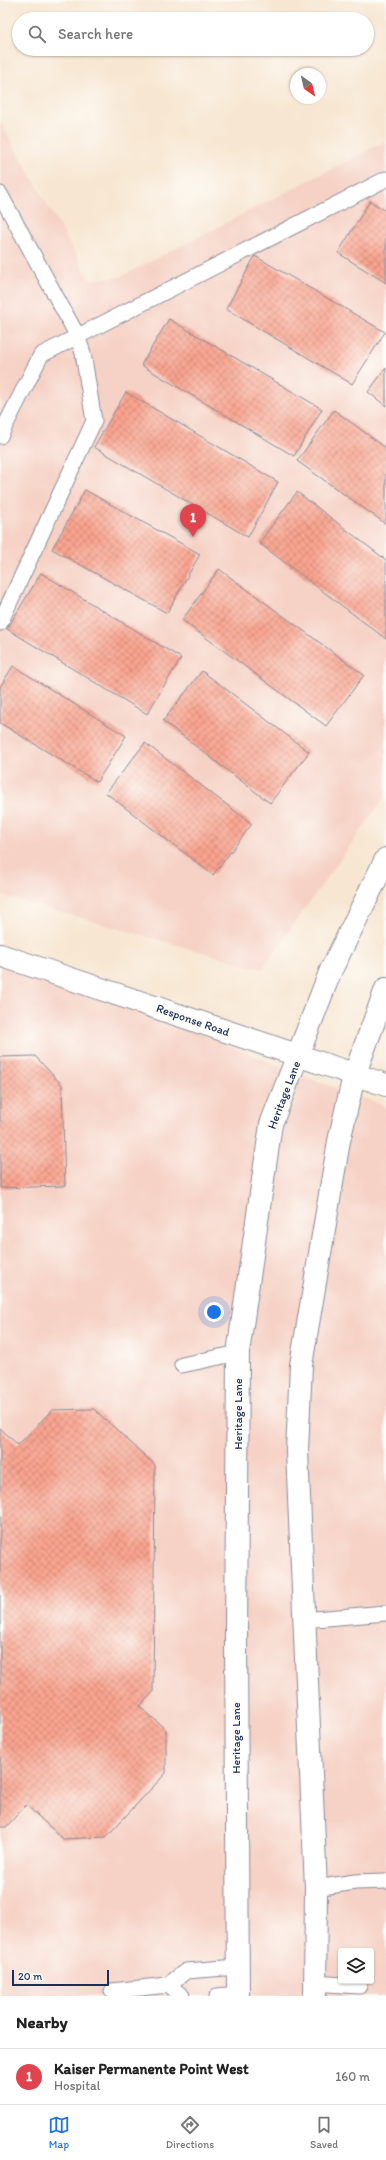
<!DOCTYPE html>
<html lang="en">
<head>
<meta charset="utf-8">
<style>
  body { margin:0; font-family:Itim,sans-serif; background:#f2f2f2; color:#222 }
  .controls { position:absolute; right:12px; bottom:12px; display:grid; overflow:hidden; border-radius:4px; box-shadow:0 1px 3px #0004 }
  .controls button { width:36px; height:36px; display:grid; place-items:center; padding:0; border:0; border-bottom:1px solid #e0e0e0; background:#fff; color:#222; font:20px sans-serif }
  .compass { position:absolute; left:290px; top:68px; width:36px; height:36px; border-radius:50%; background:#fff; box-shadow:0 1px 3px #0004; rotate:146deg }
  .scale { position:absolute; left:12px; bottom:10px; width:97px; box-sizing:border-box; padding-left:4px; border:2px solid #1b2f5e; border-top:0; font-size:11px; line-height:14px; white-space:nowrap; color:#1b2f5e; -webkit-text-stroke:3px #fdfcf7; paint-order:stroke }
  .you { position:absolute; left:214px; top:1312px; width:14px; height:14px; margin:-10px; border:3px solid #fff; border-radius:50%; background:#1a73e8; box-shadow:0 0 0 6px #1a73e833 }
  .badge { display:grid; place-items:center; width:26px; height:26px; border-radius:50%; background:#1a73e8; color:#fff; font-size:13px; font-weight:700 }
  .pin { position:absolute; translate:-50% -33px; filter:drop-shadow(0 1px 2px #0008) }
  .pin::after { content:''; position:absolute; top:21px; width:14px; height:12px; background:inherit; clip-path:polygon(0 0,100% 0,50% 100%) }
  .list { margin:0; padding:0; list-style:none }
  h2 { display:flex; justify-content:space-between; align-items:center; height:52px; margin:0; padding:0 16px; font-size:17px }
  h2 small { font-size:13px; font-weight:400; color:#767676 }
  .list li { display:grid; grid-template-columns:26px 1fr auto; gap:12px; align-items:center; box-sizing:border-box; height:56px; padding:0 16px; border-top:1px solid #e0e0e0 }
  .list b { display:block; font-size:15px; white-space:nowrap }
  .list p { margin:0; font-size:13px; white-space:nowrap; color:#767676 }
  .list em { font-size:13px; font-style:normal; color:#767676 }
  .icon { flex:none; width:22px; height:22px; fill:none; stroke:currentColor; stroke-width:2; stroke-linecap:round; stroke-linejoin:round }
  .map { position:relative; flex:none; width:386px; height:1996px; overflow:hidden }
  .search { position:absolute; background:#fff; box-shadow:0 1px 3px #0004; left:12px; right:12px; top:12px; height:44px; display:flex; align-items:center; gap:10px; box-sizing:border-box; padding:0 14px; border-radius:22px; color:#767676; font-size:15px }
  .sheet { height:108px; background:#fff }
  nav { display:flex; justify-content:space-around; align-items:center; box-sizing:border-box; height:56px; border-top:1px solid #e0e0e0; background:#fff; font-size:11px; color:#767676 }
  nav a { display:grid; justify-items:center; gap:2px }
  nav .on { color:#1a73e8 }
  .map>svg:first-child { display:block }
  .built { fill:#f6d1c5; fill-rule:evenodd }
  .building { fill:url(#building-cross-hatch) }
  .lines { fill:none; stroke-linecap:round; stroke-linejoin:round }
  .service-casing { stroke:#898a98; stroke-width:17 }
  .tertiary-casing { stroke:#898a98; stroke-width:24 }
  .secondary-casing { stroke:#898a98; stroke-width:24 }
  .service { stroke:#fff; stroke-width:15 }
  .tertiary { stroke:#fff; stroke-width:22 }
  .secondary { stroke:#fff; stroke-width:22 }
  .labels { text-anchor:middle; stroke-width:4; stroke-linejoin:round; paint-order:stroke }
  .street-label { font-size:12px; fill:#1b2f5e; stroke:#fdfcf7 }
</style>
</head>
<body>
<div class="map">
<svg width="386" height="1996" viewBox="0 0 386 1996">
  <defs>
    <pattern id="building-cross-hatch" width="8" height="8" patternUnits="userSpaceOnUse"><rect width="8" height="8" fill="#faa48f"/><path d="M0 0l8 8M0 8l8-8" fill="none" stroke="#ca8678"/></pattern>
  </defs>
  <rect width="100%" height="100%" fill="#fdfcf7"/>
  <filter id="ink" filterUnits="userSpaceOnUse"><feTurbulence type="fractalNoise" baseFrequency=".025" numOctaves="2"/><feDisplacementMap in="SourceGraphic" scale="8" xChannelSelector="R" yChannelSelector="G"/><feConvolveMatrix kernelMatrix="1 2 1 2 8 2 1 2 1" color-interpolation-filters="sRGB"/></filter>
  <filter id="wash" filterUnits="userSpaceOnUse"><feTurbulence type="fractalNoise" baseFrequency=".012" numOctaves="4" result="noise"/><feDisplacementMap in="SourceGraphic" scale="16" xChannelSelector="R" yChannelSelector="G"/><feGaussianBlur stdDeviation="0.9" result="paint"/><feColorMatrix in="noise" values="0 0 0 0 0 0 0 0 0 0 0 0 0 0 0 0 0 1.4 0 .05"/><feComposite in="paint" operator="in"/></filter>
  <g filter="url(#wash)">
    <rect width="100%" height="100%" fill="#f7e6d1"/>
    <path class="built" d="M0 121 90 280 120 277 386 141V795L262 969 0 895Z
      M0 951 308 1078 386 1106V1996H0ZM341 1951H371V1981H341Z"/>
    <g id="blocks">
      <path class="building" d="M370 201 386 211V283L338 253Z
        M255 256 385 332 352 384 226 309Z
        M169 319 322 409 294 456 141 365Z
        M386 368V406L368 392Z
        M126 392 278 482 248 537 94 447Z
        M334 410 386 448V524L297 461Z
        M85 490 200 554 167 613 52 549Z
        M297 492 386 560V639L259 543Z
        M219 569 364 675 326 726 182 620Z
        M41 573 181 658 147 714 7 629Z
        M13 666 126 736 97 782 0 723V687Z
        M202 671 309 752 270 803 163 721Z
        M145 743 252 824 213 875 106 793Z
        M35 1056 62 1085 65 1186 0 1188V1057Z
        M94 1409 155 1465 153 1692 140 1706 166 1730V1773L106 1837 63 1839 26 1805 6 1827H0V1428L18 1445 52 1410Z"/>
    </g>
  </g>
  <g filter="url(#ink)">
    <use href="#blocks" fill-opacity="0" stroke="#898a98" stroke-width="1"/>
    <g class="lines">
      <g class="service-casing">
        <path id="service" d="M0 194 77 335 83 353 94 421 0 623
          M0 436 41 355 386 179
          M182 1365 238 1353
          M303 1620 386 1613
          M316 1888 355 1882 386 1881
          M314 1983 359 1986
          M168 1985 182 1996
          M112 1991 168 1985 186 1971 238 1967
          M217 1996 238 1994"/>
      </g>
      <g class="tertiary-casing">
        <path id="tertiary" d="M0 955 386 1085"/>
      </g>
      <g class="secondary-casing">
        <path id="secondary" d="M238 1996 236 1639 238 1353 271 1124 331 970 386 859
          M315 1996 316 1888 297 1451 301 1365 339 1141 354 1076 386 989"/>
      </g>
      <use href="#service" class="service"/>
      <use href="#tertiary" class="tertiary"/>
      <use href="#secondary" class="secondary"/>
    </g>
  </g>
  <g class="labels">
    <g class="street-label">
      <text transform="translate(193 1020) rotate(19)" y="4">Response Road</text>
      <text transform="translate(284 1095) rotate(-69)" y="4">Heritage Lane</text>
      <text transform="translate(238 1414) rotate(-90)" y="4">Heritage Lane</text>
      <text transform="translate(236 1738) rotate(-90)" y="4">Heritage Lane</text>
    </g>
  </g>
</svg>
<div class="controls">
<button><svg class="icon" aria-label="layers" viewBox="0 0 24 24"><path d="M12 4l9 5-9 5-9-5zM3 14l9 5 9-5"/></svg></button>
</div>
<svg class="compass" viewBox="-18 -18 36 36"><path d="M0-13l5 13h-10z" fill="#e53935"/><path d="M0 13l5-13h-10z" fill="#767676"/></svg>
<div class="scale">20 m</div>
<div class="you"></div>
<div class="pin badge" style="left:193px;top:537px;background:#e0444e">1</div>
<div class="search"><svg class="icon" aria-label="search" viewBox="0 0 24 24"><circle cx="10" cy="10" r="6"/><path d="M15 15l6 6"/></svg>Search here</div>
</div>
<section class="sheet">
<h2>Nearby<small></small></h2>
<ul class="list">
<li><span class="badge" style="background:#e0444e">1</span><div><b>Kaiser Permanente Point West</b><p>Hospital</p></div><em>160 m</em></li>
</ul>
</section>
<nav>
<a class="on"><svg class="icon" aria-label="map" viewBox="0 0 24 24"><path d="M3 6l6-2 6 2 6-2v14l-6 2-6-2-6 2zM9 4v14M15 6v14"/></svg>Map</a>
<a><svg class="icon" aria-label="directions" viewBox="0 0 24 24"><path d="M12 3l9 9-9 9-9-9zM9 14v-3h6M13 9l2 2-2 2"/></svg>Directions</a>
<a><svg class="icon" aria-label="saved" viewBox="0 0 24 24"><path d="M7 4h10v16l-5-4-5 4z"/></svg>Saved</a>
</nav>
</body>
</html>
